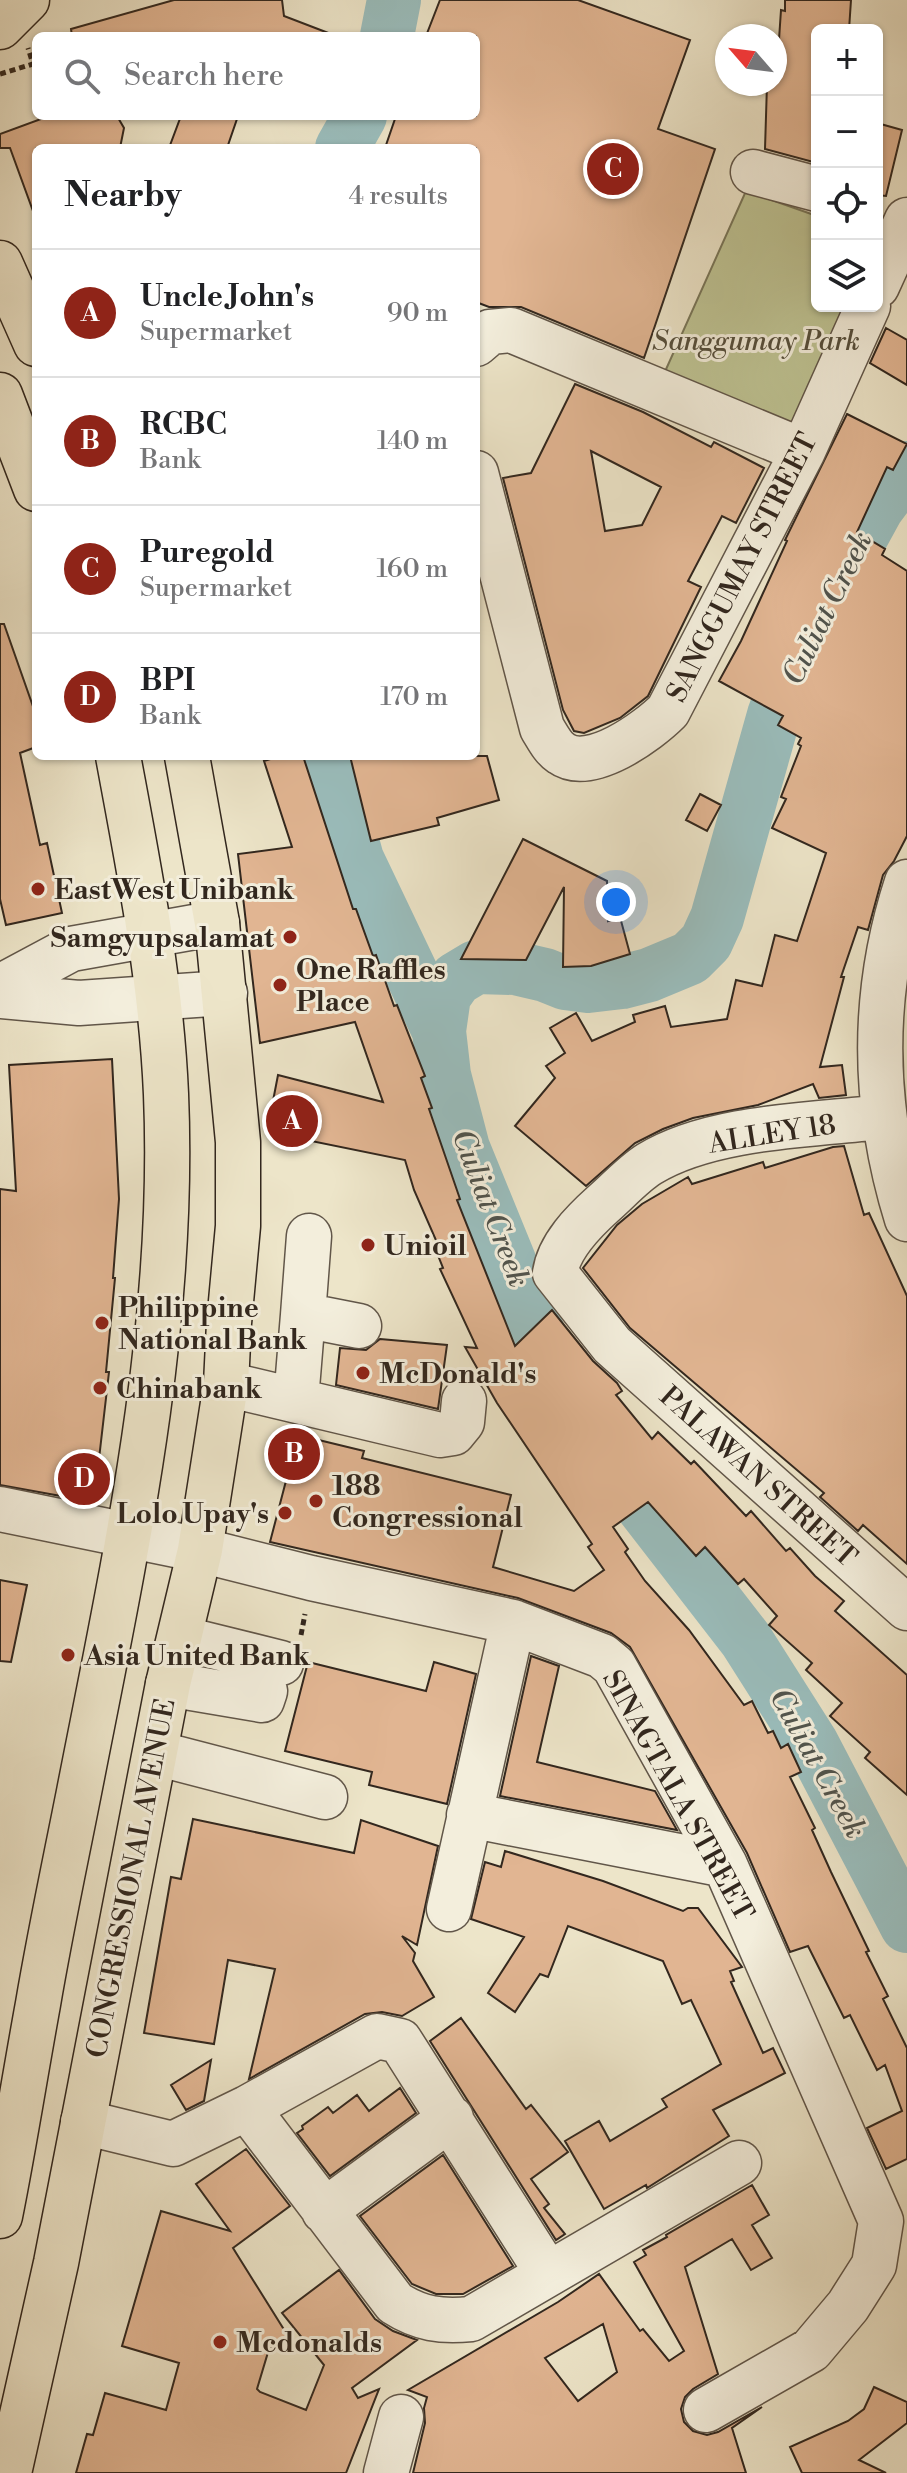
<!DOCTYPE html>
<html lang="en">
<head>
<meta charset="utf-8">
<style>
  body { margin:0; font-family:"Libre Bodoni",serif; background:#f6f6f6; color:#202124 }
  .controls { position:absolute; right:24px; top:24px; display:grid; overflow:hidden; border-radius:12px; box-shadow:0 2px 6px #0004 }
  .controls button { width:72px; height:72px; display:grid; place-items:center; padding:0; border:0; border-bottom:2px solid #e0e0e0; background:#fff; color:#202124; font:40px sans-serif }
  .compass { position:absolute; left:715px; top:24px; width:72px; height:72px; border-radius:50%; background:#fff; box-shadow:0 2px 6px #0004; rotate:298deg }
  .you { position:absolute; left:616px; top:902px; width:28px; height:28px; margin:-20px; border:6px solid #fff; border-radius:50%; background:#1a73e8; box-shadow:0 0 0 12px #1a73e833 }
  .badge { display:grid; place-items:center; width:52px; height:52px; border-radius:50%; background:#8f2418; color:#fff; font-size:26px; font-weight:700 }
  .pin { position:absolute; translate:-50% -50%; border:4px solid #fff; box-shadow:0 2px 8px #0006 }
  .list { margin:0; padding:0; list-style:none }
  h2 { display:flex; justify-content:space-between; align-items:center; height:104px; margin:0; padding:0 32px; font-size:34px }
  h2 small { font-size:26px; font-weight:400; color:#757577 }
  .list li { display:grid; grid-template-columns:52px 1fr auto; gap:24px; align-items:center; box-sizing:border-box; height:128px; padding:0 32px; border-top:2px solid #e0e0e0 }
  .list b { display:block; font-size:30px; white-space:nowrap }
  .list p { margin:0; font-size:26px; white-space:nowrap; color:#757577 }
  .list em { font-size:26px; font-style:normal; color:#757577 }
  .icon { flex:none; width:44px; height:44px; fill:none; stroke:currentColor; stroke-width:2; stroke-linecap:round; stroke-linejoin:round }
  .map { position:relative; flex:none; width:907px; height:2473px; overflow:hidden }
  .search { position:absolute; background:#fff; box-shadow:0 2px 6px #0004; left:32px; top:32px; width:448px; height:88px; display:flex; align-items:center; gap:20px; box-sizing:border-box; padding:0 28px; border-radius:12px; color:#757577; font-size:30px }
  .panel { position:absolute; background:#fff; box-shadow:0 2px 6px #0004; left:32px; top:144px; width:448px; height:616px; border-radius:12px }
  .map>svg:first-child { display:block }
  .green { fill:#bec393; stroke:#787558; stroke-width:2 }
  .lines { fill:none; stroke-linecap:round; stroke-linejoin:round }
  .river { stroke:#9abdbc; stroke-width:54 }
  .building { fill:#e1b592; stroke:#32271e; stroke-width:2; fill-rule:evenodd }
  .minor-casing { stroke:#615649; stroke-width:47 }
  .major-casing { stroke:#32271e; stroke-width:47 }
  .path { stroke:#32271e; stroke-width:5; stroke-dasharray:6 4; stroke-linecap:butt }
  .minor { stroke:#f3eedc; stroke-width:44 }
  .major { stroke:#ede5c9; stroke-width:44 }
  .poi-dot { fill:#8f2418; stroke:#f3eedc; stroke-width:3 }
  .labels { text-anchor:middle; stroke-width:6; stroke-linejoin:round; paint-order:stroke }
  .park-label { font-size:28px; font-style:italic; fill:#554e3b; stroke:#f3eedc }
  .street-label { font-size:28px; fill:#32271e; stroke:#f3eedc }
  .poi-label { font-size:28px; font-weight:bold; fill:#32271e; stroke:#f3eedc; text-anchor:start }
  .water-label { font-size:30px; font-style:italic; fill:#51544d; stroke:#f3eedc }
</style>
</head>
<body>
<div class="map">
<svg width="907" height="2473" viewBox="0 0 907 2473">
  <rect width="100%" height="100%" fill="#ede5c9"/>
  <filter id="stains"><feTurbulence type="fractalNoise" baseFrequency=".0025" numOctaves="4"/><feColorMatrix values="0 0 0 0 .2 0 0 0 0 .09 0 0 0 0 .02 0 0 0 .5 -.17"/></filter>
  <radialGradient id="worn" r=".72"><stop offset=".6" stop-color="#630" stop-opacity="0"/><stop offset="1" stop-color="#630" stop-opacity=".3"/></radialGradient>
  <path class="green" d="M746 191 817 216V306H848L796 431 663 376Z"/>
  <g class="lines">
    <path class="river" d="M387 36 394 0
      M342 148 360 116
      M907 468 877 508 796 656 774 715 717 918 706 942 690 958 649 975 622 982 588 986 565 983 545 975 515 968 476 967 456 979 444 996 439 1031 444 1075 463 1148 545 1349 626 1485 746 1640 812 1744 907 1926
      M329 756 357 859 439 1031"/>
  </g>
  <path class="building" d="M174 0H282L284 16 331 34V36H72L71 29Z
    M440 0H578L690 40 658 129 715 149 644 358 521 307H489L476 302V148H385L396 116H476V36H426Z
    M785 0H851L849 30H817V163L765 149 767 84H776L781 10 785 11Z
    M49 116H117L124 128 120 148H36V210L33 211 10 148H0V134Z
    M181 116H238L227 148H169Z
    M877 123 902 130 886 196 877 195Z
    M886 328 907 340V385L870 363Z
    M575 384 643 412 711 447 714 442 764 468 736 523 722 516 688 581 701 587 648 696 620 718 584 733 574 731 563 710 503 478 531 473ZM591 451 661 487 642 525 605 531Z
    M847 414 907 444 893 470 887 467 857 532 885 549 882 555 907 571V836L894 861 883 875 868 930 858 927 841 977H844L820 1067 842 1065 846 1095 819 1098 813 1084 758 1105 693 1118 663 1129 635 1143 586 1186 515 1126 555 1078 546 1066 565 1053 550 1028 576 1013 592 1041 635 1022 633 1015 665 1006 671 1027 727 1019 736 980 762 986 775 935 797 941 826 853 772 828 786 799 781 797 801 746 798 744 801 738 778 725 783 716 719 681 741 641 787 541 785 540Z
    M0 624H4L36 715V747L20 753 40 845 47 843 62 913 6 925 0 899Z
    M280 756H303L353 909H356L373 956 376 955 394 1006 397 1005 425 1076 421 1078 432 1108 429 1109 460 1199 457 1200 515 1346 552 1310 593 1361 617 1383 622 1391 616 1395 652 1439 658 1432 691 1464 694 1461 746 1516 751 1511 786 1551 790 1548 815 1576 844 1601 835 1611 907 1675V1795L865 1758 870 1752 830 1716 842 1703 806 1670 812 1663 769 1625 777 1616 744 1579 738 1584 705 1547 696 1556 648 1502 613 1527 628 1549 625 1552 645 1581 689 1630 744 1705 752 1701 768 1733 773 1731 781 1748 788 1744 801 1772 790 1777 815 1828 812 1830 831 1872 869 1951 866 1952 888 1996 883 1999 907 2048V2159L886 2169 867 2128 902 2111 885 2065 877 2070 850 2015 844 2018 808 1946 790 1952 747 1853 630 1647 611 1633 518 1598 270 1542 298 1435 364 1451 362 1458 511 1495 493 1567 574 1591 604 1570 588 1547 592 1544 497 1403 465 1347 477 1348 440 1269 443 1268 435 1248 439 1247 414 1190 405 1160 267 1132 278 1075 383 1102 355 1022 260 1043 238 854 292 847 264 761Z
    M350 756H487L499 800 437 818 439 825 371 841Z
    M700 794 721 805 707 831 686 820Z
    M523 839 607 881 608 921 620 917 630 954 591 966 563 967 564 887 526 960 461 959Z
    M112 1059 119 1199 113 1278H115L106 1372H109L94 1502 0 1485V1189L16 1191 9 1065Z
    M844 1146 864 1215 869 1213 907 1296V1564L863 1525 858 1531 820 1497 824 1493 630 1328 583 1268 617 1225 642 1204 688 1177 692 1184 763 1162 765 1168 833 1147Z
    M380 1339 447 1345 438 1409 336 1385 340 1348 366 1350Z
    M0 1580 27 1585 11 1662 0 1661Z
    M531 1656 559 1666 537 1762 655 1791 677 1830 500 1796Z
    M308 1662 426 1691 434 1662 476 1674 447 1804 369 1785 372 1772 285 1751Z
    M193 1819 354 1853 361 1820 438 1846 417 1945 402 1936 415 1953 413 1961 434 1997 402 2016 382 2012 365 2014 249 2079 275 1969 228 1960 214 2044 144 2033 171 1877 181 1879Z
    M505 1851 603 1881 683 1911 688 1908H698L742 1967 730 1971 734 1981 731 1982 763 2053 773 2048 785 2073 713 2110 729 2136 647 2188 646 2185 604 2209 565 2141 599 2121 610 2141 667 2107 662 2099 721 2064 691 2000 682 2004 663 1961 568 1926 548 1977 540 1974 515 2012 488 1993 524 1937 471 1919 485 1862 501 1867Z
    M461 2018 526 2109 531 2105 568 2152 531 2179 549 2204 544 2208 565 2234 556 2240 430 2041Z
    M211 2060 204 2101 186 2110 171 2085Z
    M400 2088 416 2113 330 2176 297 2133 303 2129 302 2126 328 2107 333 2113 357 2095 369 2111Z
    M246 2149 290 2206 233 2248 288 2336 269 2349 257 2389 260 2392 306 2410 324 2365 282 2313 339 2270 375 2319 393 2331 417 2340 352 2388 358 2398 379 2389 346 2473H76L87 2434 93 2435 105 2393 166 2410 179 2363 122 2346 161 2211 230 2231 196 2184Z
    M443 2155 513 2266 463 2294H436L412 2284 360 2216Z
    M752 2185 769 2215 752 2225 772 2258 751 2270 732 2239 685 2267 718 2374 693 2389 685 2397 681 2409 684 2422 693 2431 707 2435 718 2432 762 2407 732 2428 746 2473H413L425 2423 424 2408 427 2397 408 2390 558 2302 599 2274 640 2331 643 2329 669 2361 684 2351 634 2262 646 2255 643 2250 667 2237 666 2235ZM603 2324 617 2372 578 2401 545 2358Z
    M874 2387 907 2402V2423L859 2460 886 2473H802L790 2447 848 2421 864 2409Z"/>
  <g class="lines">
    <g class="minor-casing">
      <path id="minor" d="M753 172 817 189
        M877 286 907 220
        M476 344 490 332 511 330 803 451
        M476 473 542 728C547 736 553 748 561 753 590 774 648 731 668 711L803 451 868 306
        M907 882C870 995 872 1106 907 1219
        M0 987 71 949 217 923
        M0 996 79 1003 225 993
        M883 1117C811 1125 711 1126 649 1164 633 1174 618 1191 603 1204 583 1222 559 1246 555 1273L612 1345 907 1608
        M309 1236 303 1315 359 1326
        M226 1384 440 1435 453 1433 462 1422 464 1401
        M296 1400 303 1315
        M0 1509 200 1550 311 1578 513 1622 602 1656 614 1666 725 1865 881 2221 874 2265 848 2306 811 2350 706 2410
        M180 1638 281 1663
        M168 1684 262 1700 265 1691
        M156 1753 325 1797
        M469 1815 725 1865
        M449 1909 513 1622
        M247 2108 395 2303C420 2319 441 2322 471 2319L739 2163
        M83 2122 173 2144 247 2108 377 2036 400 2041 548 2274
        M324 2211 451 2118
        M386 2473 401 2417"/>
    </g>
    <g class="major-casing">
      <path id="major" d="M0 27 27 0
        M0 263 36 344
        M0 395 36 489
        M0 2216C14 2146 25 2075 38 2004 50 1933 65 1863 79 1792 124 1562 176 1330 166 1094 161 979 139 869 118 756
        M9 2473 56 2263 168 1684 200 1550 226 1384 229 1323 238 1226V1142L217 923 187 756"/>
    </g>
    <path class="path" d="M0 74 33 64 28 48
      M301 1635 305 1614"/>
    <use href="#minor" class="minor"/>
    <use href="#major" class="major"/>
  </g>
  <g class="poi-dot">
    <circle cx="38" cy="889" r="8"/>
    <circle cx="290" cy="937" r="8"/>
    <circle cx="280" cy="985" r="8"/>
    <circle cx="368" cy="1245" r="8"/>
    <circle cx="102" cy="1323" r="8"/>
    <circle cx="363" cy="1373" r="8"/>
    <circle cx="100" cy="1388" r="8"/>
    <circle cx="316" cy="1501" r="8"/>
    <circle cx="285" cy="1513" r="8"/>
    <circle cx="68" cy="1655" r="8"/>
    <circle cx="220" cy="2342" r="8"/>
  </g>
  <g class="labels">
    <g class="park-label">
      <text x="756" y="350">Sanggumay Park</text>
    </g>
    <g class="street-label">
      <text transform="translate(741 567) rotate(-63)" y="10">SANGGUMAY STREET</text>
      <text transform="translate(772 1133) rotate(-9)" y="10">ALLEY 18</text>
      <text transform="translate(759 1476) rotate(42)" y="10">PALAWAN STREET</text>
      <text transform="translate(679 1795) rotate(61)" y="10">SINAGTALA STREET</text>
      <text transform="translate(130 1878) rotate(-79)" y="10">CONGRESSIONAL AVENUE</text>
    </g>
    <g class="poi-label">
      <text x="54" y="899">EastWest Unibank</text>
      <text x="274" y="947" text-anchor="end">Samgyupsalamat</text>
      <text x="296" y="979">One Raffles<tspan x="296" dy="32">Place</tspan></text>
      <text x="384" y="1255">Unioil</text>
      <text x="118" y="1317">Philippine<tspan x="118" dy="32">National Bank</tspan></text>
      <text x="379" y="1383">McDonald's</text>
      <text x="116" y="1398">Chinabank</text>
      <text x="332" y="1495">188<tspan x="332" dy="32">Congressional</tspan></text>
      <text x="269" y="1523" text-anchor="end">Lolo Upay's</text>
      <text x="84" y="1665">Asia United Bank</text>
      <text x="236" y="2352">Mcdonalds</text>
    </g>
    <g class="water-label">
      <text transform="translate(827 608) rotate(-64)" y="10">Culiat Creek</text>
      <text transform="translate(491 1208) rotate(69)" y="10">Culiat Creek</text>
      <text transform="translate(818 1763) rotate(61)" y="10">Culiat Creek</text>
    </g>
  </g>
  <rect width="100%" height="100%" filter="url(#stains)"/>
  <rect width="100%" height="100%" fill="url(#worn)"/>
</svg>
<div class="controls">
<button>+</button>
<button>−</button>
<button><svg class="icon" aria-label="locate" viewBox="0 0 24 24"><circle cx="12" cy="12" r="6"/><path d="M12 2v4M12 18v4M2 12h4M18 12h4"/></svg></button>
<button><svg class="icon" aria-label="layers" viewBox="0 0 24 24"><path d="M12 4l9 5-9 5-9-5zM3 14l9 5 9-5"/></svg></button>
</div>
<svg class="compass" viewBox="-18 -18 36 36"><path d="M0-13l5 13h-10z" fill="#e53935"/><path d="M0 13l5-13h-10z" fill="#757577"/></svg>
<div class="you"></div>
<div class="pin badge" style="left:292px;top:1121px">A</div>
<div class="pin badge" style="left:294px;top:1454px">B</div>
<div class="pin badge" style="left:613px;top:169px">C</div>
<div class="pin badge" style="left:84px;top:1479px">D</div>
<div class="search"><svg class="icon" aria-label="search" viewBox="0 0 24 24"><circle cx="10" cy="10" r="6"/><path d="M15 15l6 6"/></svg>Search here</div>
<section class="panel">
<h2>Nearby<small>4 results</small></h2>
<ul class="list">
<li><span class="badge">A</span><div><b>Uncle John's</b><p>Supermarket</p></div><em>90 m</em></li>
<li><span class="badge">B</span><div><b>RCBC</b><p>Bank</p></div><em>140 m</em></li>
<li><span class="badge">C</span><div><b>Puregold</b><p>Supermarket</p></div><em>160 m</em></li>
<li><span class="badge">D</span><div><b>BPI</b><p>Bank</p></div><em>170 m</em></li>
</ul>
</section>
</div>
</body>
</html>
